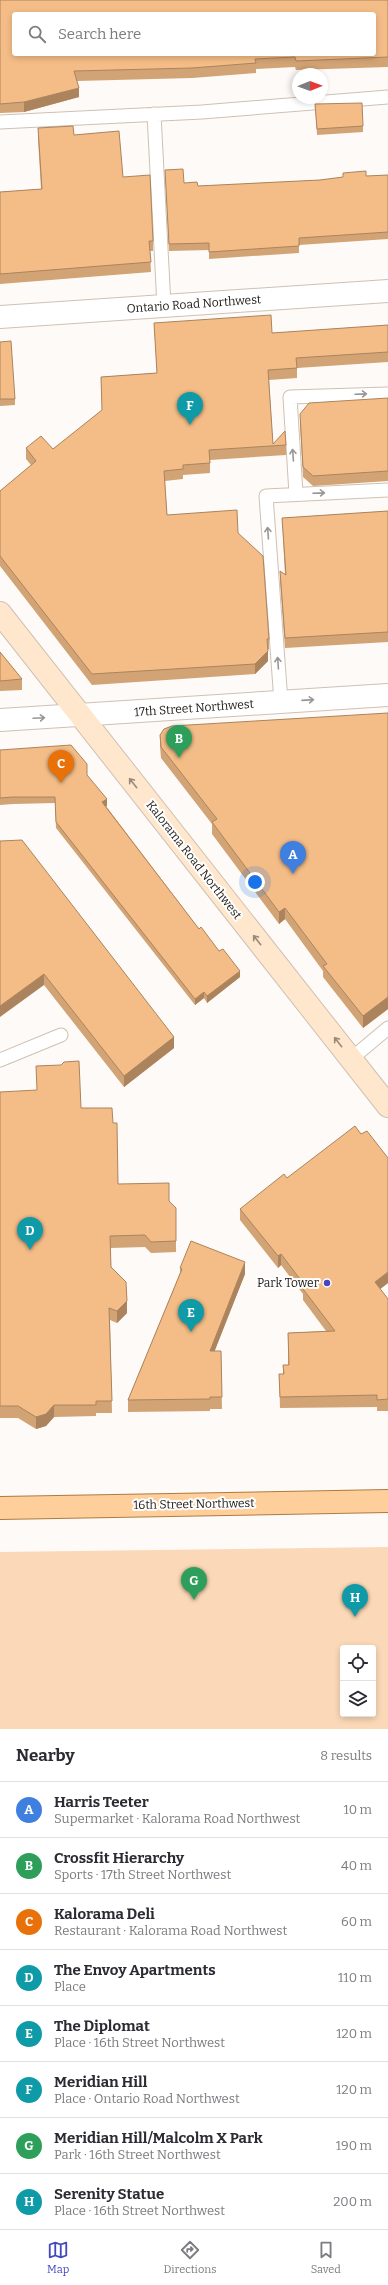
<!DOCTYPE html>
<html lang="en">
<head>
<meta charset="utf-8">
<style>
  body { margin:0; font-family:Bitter,serif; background:#f7f7f7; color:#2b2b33 }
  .controls { position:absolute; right:12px; bottom:12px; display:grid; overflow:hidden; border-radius:4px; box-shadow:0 2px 6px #0003 }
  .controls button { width:36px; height:36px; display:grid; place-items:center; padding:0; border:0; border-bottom:1px solid #e1e1e2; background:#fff; color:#2b2b33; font:20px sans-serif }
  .compass { position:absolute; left:292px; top:68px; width:36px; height:36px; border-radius:50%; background:#fff; box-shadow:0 2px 6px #0003; rotate:89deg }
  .you { position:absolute; left:255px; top:882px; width:14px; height:14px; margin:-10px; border:3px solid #fff; border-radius:50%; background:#1a73e8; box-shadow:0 0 0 6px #1a73e833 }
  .badge { display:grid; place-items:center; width:26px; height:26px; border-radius:50%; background:#4448bd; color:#fff; font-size:13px; font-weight:700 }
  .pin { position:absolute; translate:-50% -33px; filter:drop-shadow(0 1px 2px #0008) }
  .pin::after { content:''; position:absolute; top:21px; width:14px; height:12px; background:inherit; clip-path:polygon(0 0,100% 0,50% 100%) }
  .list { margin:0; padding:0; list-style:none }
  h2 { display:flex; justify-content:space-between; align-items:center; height:52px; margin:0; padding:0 16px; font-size:17px }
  h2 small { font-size:13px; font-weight:400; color:#7c7c81 }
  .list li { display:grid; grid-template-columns:26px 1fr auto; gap:12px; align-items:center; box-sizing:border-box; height:56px; padding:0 16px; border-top:1px solid #e1e1e2 }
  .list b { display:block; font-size:15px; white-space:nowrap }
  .list p { margin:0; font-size:13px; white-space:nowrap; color:#7c7c81 }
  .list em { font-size:13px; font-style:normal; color:#7c7c81 }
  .icon { flex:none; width:22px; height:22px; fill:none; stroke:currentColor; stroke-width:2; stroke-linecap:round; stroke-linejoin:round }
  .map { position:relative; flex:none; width:388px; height:1729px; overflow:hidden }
  .search { position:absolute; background:#fff; box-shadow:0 2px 6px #0003; left:12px; right:12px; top:12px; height:44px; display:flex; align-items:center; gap:10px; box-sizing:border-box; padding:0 14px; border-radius:4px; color:#7c7c81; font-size:15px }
  .sheet { height:500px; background:#fff }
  nav { display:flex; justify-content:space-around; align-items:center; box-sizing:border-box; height:56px; border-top:1px solid #e1e1e2; background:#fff; font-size:11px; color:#7c7c81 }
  nav a { display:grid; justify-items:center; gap:2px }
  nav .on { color:#4448bd }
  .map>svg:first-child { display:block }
  .green { fill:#fbd8b7; fill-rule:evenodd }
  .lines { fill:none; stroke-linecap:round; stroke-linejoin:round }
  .lane-casing { stroke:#cfc1b3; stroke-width:15 }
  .street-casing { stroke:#cfc1b3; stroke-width:24 }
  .secondary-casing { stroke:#cfc1b3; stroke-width:24 }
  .primary-casing { stroke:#af7a40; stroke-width:24 }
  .lane { stroke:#fff; stroke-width:13 }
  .street { stroke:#fff; stroke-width:22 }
  .secondary { stroke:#ffe7cd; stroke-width:22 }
  .primary { stroke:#fece9b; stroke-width:22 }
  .wall { fill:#d2a374 }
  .shaded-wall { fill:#ab845e }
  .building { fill:#f4bd87; stroke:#ab845e; fill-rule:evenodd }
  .oneway { stroke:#999795 }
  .oneway2 { stroke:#998a79 }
  .poi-dot { fill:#4448bd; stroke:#fff; stroke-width:1.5 }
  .labels { text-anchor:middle; stroke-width:4; stroke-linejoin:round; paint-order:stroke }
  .street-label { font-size:12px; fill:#1d1813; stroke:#fff }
  .poi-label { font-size:12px; fill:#1d1813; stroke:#fff; text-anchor:end }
</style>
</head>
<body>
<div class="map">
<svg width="388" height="1729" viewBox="0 0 388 1729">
  <rect width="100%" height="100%" fill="#fdfaf7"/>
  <path class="green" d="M388 1547V1729H0V1552ZM343 1648H373V1714H343Z"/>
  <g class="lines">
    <g class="lane-casing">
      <path id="lane" d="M154 114 164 306
        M0 122 202 112 388 97
        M296 494 290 397 388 394
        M281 702 266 496 388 490
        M351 1059 388 1028
        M0 1060 61 1035"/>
    </g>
    <g class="street-casing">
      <path id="street" d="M0 317 388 291
        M0 720 388 695"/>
    </g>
    <g class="secondary-casing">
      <path id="secondary" d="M0 613 388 1106"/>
    </g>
    <g class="primary-casing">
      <path id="primary" d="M0 1508 388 1501"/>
    </g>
    <use href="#lane" class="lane"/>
    <use href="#street" class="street"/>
    <use href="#secondary" class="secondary"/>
    <use href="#primary" class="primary"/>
  </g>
  <path class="wall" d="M0 0H388V67L296 70 295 67 256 69V73L192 78 77 81 79 97 24 112 0 113Z
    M315 104 363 126V132L317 135Z
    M38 128 74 135 123 177 153 241V251H150L151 272 0 284V192L41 189 38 138Z
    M165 170 184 183 198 186 320 180 388 175V239L299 245V253L209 259V250L169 251Z
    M154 323 272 333 388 325V362L297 368V378L269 380 273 444 286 445V455L210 460V473L183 475V479L165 481 167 515 238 533 269 639V649H268V661L255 674 92 685 0 566V491L31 465 26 459V448L53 449 102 411 101 377 157 373Z
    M0 342 15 399V405L0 406Z
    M388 398V481L313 486 303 477 300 424V414Z
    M388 511V642L285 648 280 581V571L285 575 282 518Z
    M0 652 22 679V690L0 691Z
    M388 713V1009L363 1028 323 977V971L285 919 279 924 212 834V824L161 758 160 746V735Z
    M0 750 87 775 107 806H106L199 929 219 951 240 977 207 1003 204 998 195 1005 56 828 55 803 13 804 0 805Z
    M0 841 174 1048 124 1087 44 985Z
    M0 1092 81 1108 113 1123 118 1184 169 1201 176 1208V1252L151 1253 145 1247 111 1248V1267L127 1313 117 1323 110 1320 112 1413H96V1416L54 1417 46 1426 36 1429 18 1418H0Z
    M361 1134 388 1158V1283L380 1289 388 1299V1411H377V1407L280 1408 279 1374H283V1365H288V1333L326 1331 303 1300V1294L281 1265 278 1268 240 1220V1209L287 1178Z
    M180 1268 245 1274 214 1351H221L222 1409H210V1411L128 1412V1400L180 1273Z"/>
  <path class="shaded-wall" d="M79 88V97L24 112V102Z
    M268 651V661L255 674V664Z
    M107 799V806L102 809V802Z
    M285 908V919L279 924V912Z
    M240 971V977L207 1003V996Z
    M44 974V985L0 1017V1006Z
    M204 992V998L195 1005V999Z
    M388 997V1009L363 1028V1016Z
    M174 1037V1048L124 1087V1076Z
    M281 1254V1265L278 1268V1256Z
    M245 1262V1274L210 1363V1351Z
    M388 1272V1283L375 1293V1282Z
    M127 1301V1313L117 1323V1311Z
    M54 1405V1417L46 1426 36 1429V1417Z"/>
  <path class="building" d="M0 0H388V57L296 61 295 57 255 59 256 63 192 68 74 71 79 88 24 102 0 104ZM14 14H374V54H14Z
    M362 103 363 126 317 129 315 104Z
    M73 126 74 135 119 131 123 177 150 175 153 241H149L151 262 0 274V192L42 189 38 128Z
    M183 169 184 183 197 182 198 186 320 180 343 177V173L366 171V176L388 175V232L299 238V246L209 252V243L169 244 165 170Z
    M271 315 272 333 388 325V352L296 358 297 368 268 370 273 444 285 431 286 445 209 450 210 463 183 465V469L164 471 167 515 237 510 238 533 263 556 269 639H267L268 651 255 664 92 674 0 556V491L36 461 26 448 41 436 53 449 102 410 101 377 157 373 154 323Z
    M11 341 15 399H0V342Z
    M388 398V471L313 476 303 467 300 414 309 403Z
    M388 511V632L285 638 280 571 286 575 282 518Z
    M0 652 22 679 0 681Z
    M388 713V997L363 1016 323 966 327 964 285 908 279 912 212 822 217 819 161 747 160 735 164 729 172 726Z
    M71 745 87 764V775L107 799 102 802 199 929 201 927 219 951 223 949 240 971 207 996 204 992 195 999 56 822 55 797H13L0 798V750Z
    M22 840 174 1037 124 1076 44 974 0 1006V841Z
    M79 1061 81 1108H112L113 1123H117L118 1184 169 1183V1201L176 1208V1241L151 1242 145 1235 110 1236 111 1267 126 1282 127 1301 117 1311 109 1308 112 1401H96V1405H54L46 1414 36 1417 18 1406H0V1092L37 1090 36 1066 61 1065 64 1062Z
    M355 1126 361 1134 367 1131 388 1158V1272L375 1282 388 1299V1399L377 1400V1395L280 1397 279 1374H284L283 1365H289L288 1333 335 1331 303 1289 306 1287 281 1254 278 1256 240 1209 284 1174 287 1178Z
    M191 1241 245 1262 210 1351H221L222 1397H210V1399L128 1400 182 1269 180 1268Z"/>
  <defs><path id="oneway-shaft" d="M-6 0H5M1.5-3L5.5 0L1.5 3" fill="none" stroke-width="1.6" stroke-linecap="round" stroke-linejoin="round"/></defs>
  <g class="oneway">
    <use href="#oneway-shaft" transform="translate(361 394) rotate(-2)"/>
    <use href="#oneway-shaft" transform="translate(293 455) rotate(-94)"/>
    <use href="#oneway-shaft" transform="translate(319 493) rotate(-2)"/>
    <use href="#oneway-shaft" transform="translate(268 533) rotate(-94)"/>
    <use href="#oneway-shaft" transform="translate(278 663) rotate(-94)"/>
    <use href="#oneway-shaft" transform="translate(308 700) rotate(-4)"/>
    <use href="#oneway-shaft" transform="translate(39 718) rotate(-3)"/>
  </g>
  <g class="oneway2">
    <use href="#oneway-shaft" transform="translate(133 783) rotate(-128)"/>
    <use href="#oneway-shaft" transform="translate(257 940) rotate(-128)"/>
    <use href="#oneway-shaft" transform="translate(338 1042) rotate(-128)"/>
  </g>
  <circle class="poi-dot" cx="327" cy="1283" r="4"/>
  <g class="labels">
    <g class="street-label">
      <text transform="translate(194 304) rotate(-4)" y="4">Ontario Road Northwest</text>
      <text transform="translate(194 708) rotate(-4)" y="4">17th Street Northwest</text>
      <text transform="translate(194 860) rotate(52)" y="4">Kalorama Road Northwest</text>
      <text transform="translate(194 1504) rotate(-1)" y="4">16th Street Northwest</text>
    </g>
    <g class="poi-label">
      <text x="319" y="1287">Park Tower</text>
    </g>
  </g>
</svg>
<div class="controls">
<button><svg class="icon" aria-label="locate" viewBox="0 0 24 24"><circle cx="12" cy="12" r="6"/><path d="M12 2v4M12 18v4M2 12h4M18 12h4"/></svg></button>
<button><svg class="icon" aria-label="layers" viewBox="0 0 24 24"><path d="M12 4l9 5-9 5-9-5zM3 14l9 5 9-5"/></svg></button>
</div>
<svg class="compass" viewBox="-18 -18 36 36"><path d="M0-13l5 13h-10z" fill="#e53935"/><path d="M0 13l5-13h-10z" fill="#7c7c81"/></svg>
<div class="you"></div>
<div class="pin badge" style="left:293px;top:874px;background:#3f7fe0">A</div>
<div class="pin badge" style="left:179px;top:758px;background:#2e9e5b">B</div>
<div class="pin badge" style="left:61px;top:783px;background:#e8710a">C</div>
<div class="pin badge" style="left:30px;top:1250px;background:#0f9aa8">D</div>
<div class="pin badge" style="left:191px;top:1332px;background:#0f9aa8">E</div>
<div class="pin badge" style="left:190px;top:425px;background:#0f9aa8">F</div>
<div class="pin badge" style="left:194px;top:1600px;background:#2e9e5b">G</div>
<div class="pin badge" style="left:355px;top:1617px;background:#0f9aa8">H</div>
<div class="search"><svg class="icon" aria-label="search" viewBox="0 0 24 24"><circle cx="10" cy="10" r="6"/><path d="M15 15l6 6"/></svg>Search here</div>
</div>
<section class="sheet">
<h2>Nearby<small>8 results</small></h2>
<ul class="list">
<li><span class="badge" style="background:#3f7fe0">A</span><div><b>Harris Teeter</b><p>Supermarket · Kalorama Road Northwest</p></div><em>10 m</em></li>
<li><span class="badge" style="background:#2e9e5b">B</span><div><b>Crossfit Hierarchy</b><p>Sports · 17th Street Northwest</p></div><em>40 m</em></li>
<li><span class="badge" style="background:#e8710a">C</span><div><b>Kalorama Deli</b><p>Restaurant · Kalorama Road Northwest</p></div><em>60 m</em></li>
<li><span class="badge" style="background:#0f9aa8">D</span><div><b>The Envoy Apartments</b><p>Place</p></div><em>110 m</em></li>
<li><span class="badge" style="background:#0f9aa8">E</span><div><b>The Diplomat</b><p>Place · 16th Street Northwest</p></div><em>120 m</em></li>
<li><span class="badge" style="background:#0f9aa8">F</span><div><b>Meridian Hill</b><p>Place · Ontario Road Northwest</p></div><em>120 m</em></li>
<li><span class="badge" style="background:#2e9e5b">G</span><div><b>Meridian Hill/Malcolm X Park</b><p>Park · 16th Street Northwest</p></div><em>190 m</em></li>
<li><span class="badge" style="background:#0f9aa8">H</span><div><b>Serenity Statue</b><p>Place · 16th Street Northwest</p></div><em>200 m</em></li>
</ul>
</section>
<nav>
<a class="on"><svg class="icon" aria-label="map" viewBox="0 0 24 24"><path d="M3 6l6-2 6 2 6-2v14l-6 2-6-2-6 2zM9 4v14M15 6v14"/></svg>Map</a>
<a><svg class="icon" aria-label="directions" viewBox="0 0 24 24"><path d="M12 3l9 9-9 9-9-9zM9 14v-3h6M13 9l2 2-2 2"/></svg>Directions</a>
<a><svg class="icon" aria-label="saved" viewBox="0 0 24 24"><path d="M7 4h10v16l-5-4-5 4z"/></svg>Saved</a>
</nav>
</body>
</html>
